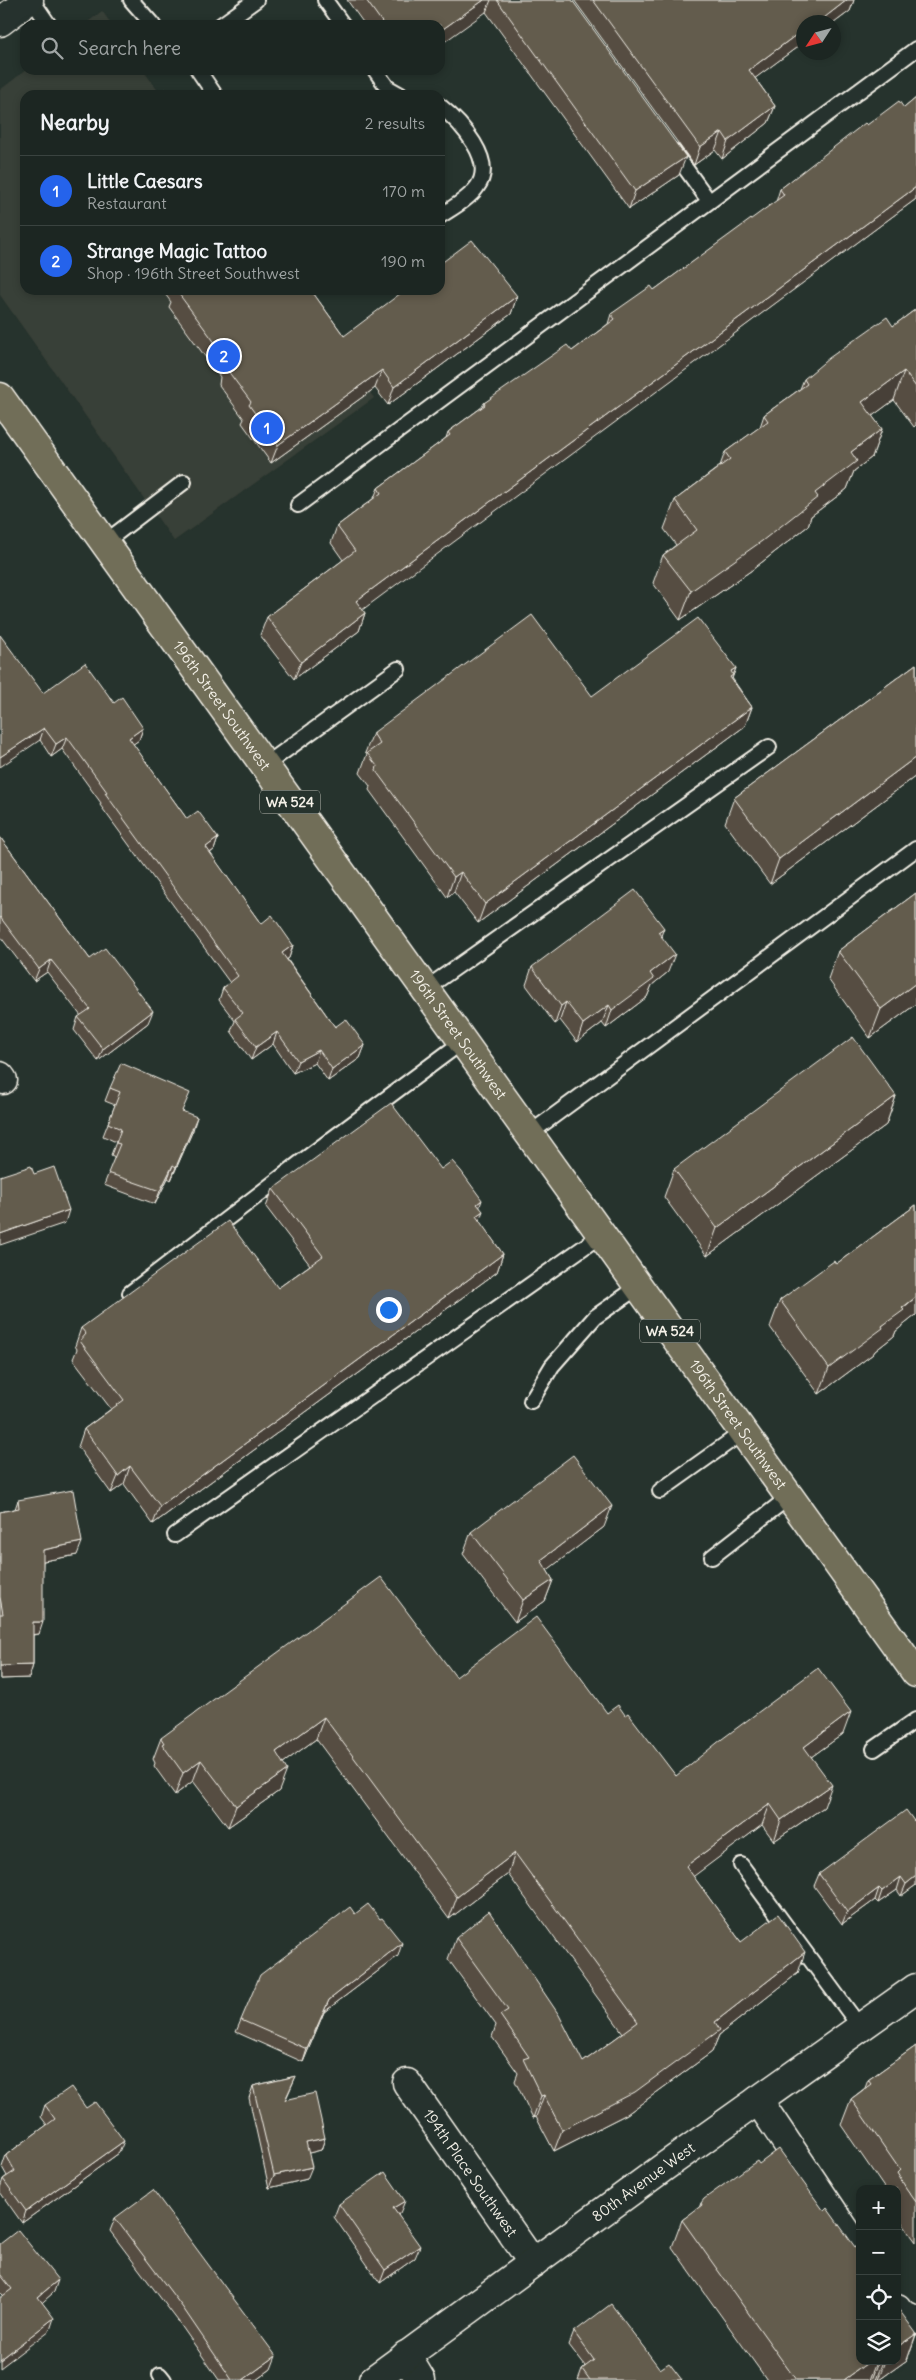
<!DOCTYPE html>
<html lang="en">
<head>
<meta charset="utf-8">
<style>
  body { margin:0; font-family:Delius,sans-serif; background:#252e2a; color:#f1f3f6 }
  .controls { position:absolute; right:15px; bottom:15px; display:grid; overflow:hidden; border-radius:10px; box-shadow:0 2px 8px #0003 }
  .controls button { width:45px; height:45px; display:grid; place-items:center; padding:0; border:0; border-bottom:1px solid #3a4340; background:#1c2622; color:#f1f3f6; font:25px sans-serif }
  .compass { position:absolute; left:796px; top:15px; width:45px; height:45px; border-radius:50%; background:#1c2622; box-shadow:0 2px 8px #0003; rotate:234deg }
  .you { position:absolute; left:388px; top:1309px; width:18px; height:18px; margin:-12px; border:4px solid #fff; border-radius:50%; background:#1a73e8; box-shadow:0 0 0 8px #1a73e833 }
  .badge { display:grid; place-items:center; width:32px; height:32px; border-radius:50%; background:#2563eb; color:#fff; font-size:16px; font-weight:700 }
  .pin { position:absolute; translate:-50% -50%; border:2px solid #fff; box-shadow:0 1px 5px #0006 }
  .list { margin:0; padding:0; list-style:none }
  h2 { display:flex; justify-content:space-between; align-items:center; height:65px; margin:0; padding:0 20px; font-size:21px }
  h2 small { font-size:16px; font-weight:400; color:#a0a5a5 }
  .list li { display:grid; grid-template-columns:32px 1fr auto; gap:15px; align-items:center; box-sizing:border-box; height:70px; padding:0 20px; border-top:1px solid #3a4340 }
  .list b { display:block; font-size:19px; white-space:nowrap }
  .list p { margin:0; font-size:16px; white-space:nowrap; color:#a0a5a5 }
  .list em { font-size:16px; font-style:normal; color:#a0a5a5 }
  .icon { flex:none; width:28px; height:28px; fill:none; stroke:currentColor; stroke-width:2; stroke-linecap:round; stroke-linejoin:round }
  .map { position:relative; flex:none; width:916px; height:2380px; overflow:hidden }
  .search { position:absolute; background:#1c2622; box-shadow:0 2px 8px #0003; left:20px; top:20px; width:425px; height:55px; display:flex; align-items:center; gap:12px; box-sizing:border-box; padding:0 18px; border-radius:15px; color:#a0a5a5; font-size:19px }
  .panel { position:absolute; background:#1c2622; box-shadow:0 2px 8px #0003; left:20px; top:90px; width:425px; height:205px; border-radius:15px }
  .map>svg:first-child { display:block }
  .built { fill:#393f37 }
  .lines { fill:none; stroke-linecap:round; stroke-linejoin:round }
  .service-casing { stroke:#f4f1e8; stroke-width:18 }
  .minor-casing { stroke:#f4f1e8; stroke-width:31 }
  .tertiary-casing { stroke:#f4f1e8; stroke-width:31 }
  .primary-casing { stroke:#f4f1e8; stroke-width:31 }
  .service { stroke:#26332d; stroke-width:14 }
  .minor { stroke:#26332d; stroke-width:28 }
  .tertiary { stroke:#26332d; stroke-width:28 }
  .primary { stroke:#716e59; stroke-width:28 }
  .wall { fill:#564e43; stroke:#f4f1e8 }
  .shaded-wall { fill:#464037; stroke:#f4f1e8 }
  .building { fill:#645b4e; stroke:#f4f1e8 }
  .labels { text-anchor:middle; stroke-width:5; stroke-linejoin:round; paint-order:stroke }
  .shield { fill:#26332d; stroke:#b6b8b0; stroke-width:1 }
  .shield-label { font-size:14px; font-weight:bold; fill:#f4f1e8 }
  .street-label { font-size:15px; fill:#f4f1e8; stroke:#26332d }
</style>
</head>
<body>
<div class="map">
<svg width="916" height="2380" viewBox="0 0 916 2380">
  <rect width="100%" height="100%" fill="#26332d"/>
  <filter id="ink" filterUnits="userSpaceOnUse"><feTurbulence type="fractalNoise" baseFrequency=".02" numOctaves="2"/><feDisplacementMap in="SourceGraphic" scale="10" xChannelSelector="R" yChannelSelector="G"/><feConvolveMatrix kernelMatrix="1 2 1 2 8 2 1 2 1" color-interpolation-filters="sRGB"/></filter>
  <g filter="url(#ink)">
    <path class="built" d="M102 11 112 25H84Z
      M26 70H143L161 95H25V290H298L374 398 174 541 0 295V90Z"/>
    <g class="lines">
      <g class="service-casing">
        <path id="service" d="M32 0 49 25
          M131 0 153 25
          M325 0 343 25
          M221 25 256 0
          M198 70 215 95
          M375 70 387 87 401 95
          M440 106C460 122 497 161 477 187 469 199 452 208 440 216
          M673 151 709 201
          M298 505 916 49
          M104 543 184 482
          M264 766 398 669
          M424 990 769 747
          M529 1134 916 849
          M130 1293 301 1162 462 1042
          M531 1401 552 1366 595 1317 638 1287
          M660 1491 743 1432
          M175 1535 601 1235
          M712 1557 789 1497
          M874 1749 916 1720
          M741 1865 860 2027
          M160 2375 164 2380"/>
      </g>
      <g class="minor-casing">
        <g id="minor">
          <path d="M0 1076 3 1080"/>
          <path id="s1" d="M407 2083 533 2263"/>
          <path d="M758 2100 860 2252"/>
          <path d="M897 2308 900 2313 916 2320"/>
          <path d="M406 2355 421 2380"/>
        </g>
      </g>
      <g class="tertiary-casing">
        <g id="tertiary">
          <path d="M0 22 29 0"/>
          <path id="s2" d="M373 2380 664 2167 916 1988"/>
        </g>
      </g>
      <g class="primary-casing">
        <g id="primary">
          <path id="s3" d="M0 397 916 1673"/>
        </g>
      </g>
      <use href="#service" class="service"/>
      <use href="#minor" class="minor"/>
      <use href="#tertiary" class="tertiary"/>
      <use href="#primary" class="primary"/>
    </g>
    <path class="wall" d="M347 0H572L679 175 629 209 486 12 440 25H365Z
      M574 0H854L850 11 834 23 804 22V42L755 78 775 106 768 123 722 159 715 150 694 165Z
      M916 98V199L362 609 365 613 359 631 294 679 260 635 267 617 343 560 331 543 337 526 374 498 378 488 446 438 448 432 482 407 484 403 572 351 608 324 611 314 654 290 776 202 780 189 867 125 904 108Z
      M162 290H311L344 336 517 296 511 314 388 405 375 388 271 463 242 423 244 419 219 385 220 377 169 307 171 302Z
      M916 309V425L914 427 894 400 872 416 882 429 872 457 854 471 847 489 811 516 808 526 752 570 680 620 653 583 663 555 676 545 664 529 675 500 720 466 725 452 760 427 764 415 800 389 804 379 893 326Z
      M916 664V776L770 884 725 823 734 798Z
      M736 668 732 678 752 707 745 726 478 923 454 892 447 897 369 790 370 786 360 773 367 754 365 753 373 733 592 696Z
      M43 693 114 703 143 728 139 740 133 744 187 819 218 838 214 850 210 853 261 924 293 945 289 958 287 959 335 1027 365 1045 360 1058 328 1081 315 1063 293 1073 273 1044 251 1060 231 1031 235 1021 219 1000 223 988 230 983 100 805 101 803 62 749 51 757 40 740Z
      M0 837 90 959 148 1023 98 1061 74 1030 78 1017 81 1016 47 972 34 981 0 936Z
      M916 893V1004L870 1038 828 979 838 951Z
      M661 936 668 972 652 985 647 997 606 1028 602 1023 577 1042 560 1020 555 1024 526 985 532 967Z
      M110 1088 183 1111 193 1130 171 1180 168 1178 155 1204 104 1185 115 1157 111 1155 116 1142 103 1136 115 1105 105 1101Z
      M896 1096 886 1125 707 1256 664 1197 674 1169Z
      M441 1169 480 1207 479 1221 503 1254 497 1272 153 1524 124 1484 111 1493 78 1447 84 1429 111 1409 73 1359 77 1349 75 1346 81 1328 278 1288 310 1265 266 1207 273 1189Z
      M916 1205V1315L896 1331 894 1336 875 1351 873 1354 819 1394 770 1327 780 1300 836 1264Z
      M18 1500 77 1555 43 1561 39 1634 33 1635V1665L29 1678 0 1679V1512L15 1509Z
      M604 1527 547 1570 553 1580 545 1601 515 1622 463 1554 471 1532Z
      M456 1677 607 1713 625 1715 676 1776 843 1734 811 1757 824 1807 774 1841 762 1825 693 1876 741 1942 798 1973 719 2035 712 2052 627 2114 554 2151 536 2117 533 2118 515 2081 518 2073 492 2037 496 2025 448 1959 456 1938 583 2062 623 2033 508 1874 449 1919 316 1739 283 1763 279 1791 228 1827 193 1781 175 1795 154 1766 155 1763 153 1759 161 1738Z
      M916 1820V1885L901 1896 897 1890 878 1903 875 1900 842 1924 814 1886 819 1874Z
      M355 1914 398 1956 324 2012 303 2062 236 2032 241 2020Z
      M916 2046V2242L897 2216V2189H885L841 2125 851 2099 865 2088 868 2080Z
      M296 2076 286 2099 325 2138 321 2150 308 2153 307 2179 269 2188 249 2098 253 2086Z
      M45 2105 119 2153 22 2223 0 2192V2188L3 2179 7 2176 2 2167 6 2155 47 2125 41 2117Z
      M701 2203 860 2361H897L916 2333V2335L907 2360 879 2380H767L672 2247 682 2220 699 2208Z
      M339 2204 400 2213 398 2215 415 2258 380 2283 334 2217Z
      M115 2218 271 2369 256 2380H219L178 2321 110 2231Z
      M0 2244 54 2292 42 2302 50 2330 3 2295 0 2292Z
      M574 2332 660 2369 682 2380H578L582 2369 585 2366 569 2345Z"/>
    <path class="shaded-wall" d="M484 0H491L486 12 440 45V31Z
      M847 0H854L850 11 834 23 819 22 820 21Z
      M804 29V42L742 88 749 70Z
      M775 106 768 123 722 159 728 141Z
      M722 132 715 150 694 165 700 147Z
      M686 157 679 175 629 209 635 191Z
      M916 187V199L350 619 356 601Z
      M517 296 511 314 388 405 394 387Z
      M382 370 375 388 271 463 278 445Z
      M904 371 894 400 852 431 862 402Z
      M882 429 872 457 854 471 847 489 811 516 808 526 752 570 680 620 691 591 815 493 851 452Z
      M365 613 359 631 294 679 301 662Z
      M736 668 726 694 731 671Z
      M752 707 745 726 478 923 485 904Z
      M44 728 40 740 0 767V757Z
      M143 728 139 740 125 750 129 738Z
      M67 737 62 749 51 757 56 744Z
      M916 757V776L770 884 779 859Z
      M218 838 214 850 201 859 206 847Z
      M461 872 454 892 447 897 454 877Z
      M664 928 657 946 658 932Z
      M293 945 289 958 278 965 282 953Z
      M675 954 668 972 652 985 647 997 606 1028 612 1010 650 973Z
      M51 960 47 972 34 981 39 969Z
      M916 983V1004L870 1038 881 1009Z
      M566 1002 560 1020 555 1024 561 1006Z
      M609 1005 602 1023 577 1042 583 1024Z
      M153 1011 148 1023 98 1061 103 1049Z
      M277 1032 273 1044 251 1060 256 1047Z
      M365 1045 360 1058 328 1081 332 1069Z
      M319 1050 315 1063 293 1073 298 1061Z
      M896 1096 886 1125 707 1256 717 1228Z
      M197 1117 193 1130 171 1180 176 1167Z
      M173 1165 168 1178 155 1204 160 1191Z
      M482 1200 477 1215 483 1211 476 1229 469 1234 477 1204Z
      M69 1210 65 1223 0 1245V1234Z
      M503 1254 497 1272 153 1524 160 1506Z
      M916 1297V1315L896 1331 894 1336 875 1351 873 1354 819 1394 829 1368 882 1326Z
      M130 1466 124 1484 111 1493 118 1476Z
      M612 1506 604 1527 533 1581 541 1560Z
      M82 1542 77 1555 38 1562 43 1550Z
      M553 1580 545 1601 515 1622 523 1600Z
      M33 1622H43L39 1634 28 1635Z
      M33 1665 29 1678 0 1679V1666Z
      M851 1712 843 1734 796 1768 804 1747Z
      M324 1717 316 1739 268 1774 276 1752Z
      M201 1760 193 1781 175 1795 183 1773Z
      M287 1770 279 1791 228 1827 236 1806Z
      M832 1785 824 1807 774 1841 781 1820Z
      M770 1804 762 1825 678 1888 686 1866Z
      M515 1853 508 1874 449 1919 457 1897Z
      M916 1876V1885L901 1896 906 1884Z
      M901 1877 897 1890 878 1903 882 1891Z
      M879 1888 875 1900 842 1924 847 1912Z
      M402 1943 398 1956 324 2012 303 2062 307 2049 329 2000Z
      M805 1952 798 1973 719 2035 712 2052 627 2114 554 2151 562 2130 715 2022Z
      M544 2095 536 2117 533 2118 541 2096Z
      M325 2138 321 2150 301 2155 306 2142Z
      M124 2141 119 2153 22 2223 26 2211Z
      M312 2167 307 2179 269 2188 274 2175Z
      M405 2201 400 2213 389 2221 393 2208Z
      M420 2246 415 2258 380 2283 385 2270Z
      M58 2280 54 2292 34 2310 38 2297Z
      M54 2318 50 2330 0 2368V2360Z
      M916 2334 907 2360 879 2380H878L885 2361H897V2347Z
      M276 2356 271 2369 256 2380H243Z
      M870 2361H877L870 2380H844Z
      M879 2361H883L876 2380H872Z"/>
    <path class="building" d="M366 0H484L440 31V25H384Z
      M497 0H572L686 157 635 191Z
      M593 0H847L820 21 818 18 813 22H804V29L749 70 775 106 728 141 722 132 700 147Z
      M166 89 170 95H158Z
      M916 98V187L356 601 365 613 301 662 267 617 355 551 337 526 381 493 378 488 450 435 448 432 485 405 484 403 567 345 572 351 615 319 611 314 651 286 654 290 784 195 780 189 865 123 867 125 899 101 904 108Z
      M472 240 517 296 394 387 382 370 278 445 249 405 251 402 225 367 227 359 176 290H311L344 336 405 290H440V264Z
      M916 309V387L904 371 862 402 882 429 851 452 857 461 815 493 818 497 762 541 691 591 663 555 697 530 675 500 730 459 725 452 768 421 764 415 807 384 804 379 829 358 887 317 893 326Z
      M532 615 592 696 698 618 736 668 731 671 733 675 730 677 752 707 485 904 461 872 454 877 376 771 377 766 367 753 380 744 373 733Z
      M0 635 43 693 85 663 114 703 122 697 143 728 129 738 187 819 198 811 218 838 206 847 261 924 272 915 293 945 282 953 335 1027 346 1019 365 1045 332 1069 319 1050 298 1061 277 1032 256 1047 235 1019 243 1013 223 988 238 976 105 793 107 792 67 737 56 744 44 728 0 757Z
      M916 664V757L779 859 734 798Z
      M0 837 90 959 105 948 153 1011 103 1049 78 1017 90 1009 51 960 39 969 0 917Z
      M635 890 664 928 658 932 675 954 650 973 654 979 612 1010 609 1005 583 1024 566 1002 561 1006 532 967Z
      M916 893V983L881 1009 838 951Z
      M853 1037 896 1096 717 1228 674 1169Z
      M121 1063 190 1093 182 1111 197 1117 176 1167 173 1165 160 1191 108 1173 120 1144 116 1143 121 1129 108 1123 120 1092 110 1088Z
      M391 1103 441 1169 452 1161 461 1171 482 1200 477 1204 483 1211 476 1216 503 1254 160 1506 130 1466 118 1476 84 1429 124 1400 80 1341 86 1334 81 1328 228 1221 278 1288 323 1256 273 1189Z
      M31 1166 34 1174 54 1167 69 1210 0 1234V1176Z
      M916 1205V1297L902 1308 904 1310 882 1326 883 1328 829 1368 780 1300 834 1261 836 1264Z
      M573 1455 612 1506 541 1560 553 1580 523 1600 471 1532Z
      M73 1490 82 1542 43 1550V1622H33V1665L0 1666V1614H3L0 1597V1512L19 1508 18 1500Z
      M381 1577 456 1677 536 1617 607 1713 618 1705 625 1715 628 1713 676 1776 722 1739 818 1668 851 1712 804 1747 832 1785 781 1820 770 1804 686 1866 741 1942 778 1914 805 1952 715 2022 720 2030 635 2092 562 2130 544 2095 541 2096 523 2059 529 2057 500 2015 508 2010 456 1938 489 1911 559 2015 583 2062 638 2022 515 1853 457 1897 324 1717 276 1752 287 1770 236 1806 201 1760 183 1773 162 1744 164 1743 161 1738Z
      M906 1810 914 1821 916 1820V1876L906 1884 901 1877 882 1891 879 1888 847 1912 819 1874Z
      M368 1904 380 1919 382 1918 402 1943 329 2000 307 2049 241 2020 260 1975 350 1907 355 1914Z
      M916 2046V2202L906 2188 897 2173 900 2170 851 2099 871 2084 868 2080Z
      M296 2076 285 2100 315 2093 325 2138 306 2142 312 2167 274 2175 253 2086Z
      M71 2087 86 2108 95 2102 124 2141 26 2211 3 2179 15 2171 6 2155 55 2119 45 2105Z
      M779 2149 824 2211 827 2208 860 2254V2361H870L844 2380H796L682 2220 702 2205 701 2203 704 2199 751 2165 757 2161 759 2164Z
      M385 2172 405 2201 393 2208 420 2246 385 2270 339 2204Z
      M153 2190 276 2356 243 2380H232L183 2308 115 2218Z
      M18 2230 58 2280 38 2297 54 2318 0 2360V2298L12 2289 0 2274V2244Z
      M611 2304 660 2369 669 2363 682 2380H590L582 2369 594 2360 574 2332Z
      M897 2307 916 2333V2334L897 2347Z"/>
  </g>
  <g class="labels">
    <g class="shield">
      <rect x="260" y="790.5" width="60" height="23" rx="4"/>
      <rect x="640" y="1319.5" width="60" height="23" rx="4"/>
    </g>
    <g class="shield-label">
      <text x="290" y="807">WA 524</text>
      <text x="670" y="1336">WA 524</text>
    </g>
    <g class="street-label">
      <text dy="5" stroke="none"><textPath href="#s3" startOffset="380">196th Street Southwest</textPath></text>
      <text dy="5" stroke="none"><textPath href="#s3" startOffset="785">196th Street Southwest</textPath></text>
      <text dy="5" stroke="none"><textPath href="#s3" startOffset="1265">196th Street Southwest</textPath></text>
      <text dy="5" stroke="none"><textPath href="#s1" startOffset="110">194th Place Southwest</textPath></text>
      <text dy="5" stroke="none"><textPath href="#s2" startOffset="335">80th Avenue West</textPath></text>
    </g>
  </g>
</svg>
<div class="controls">
<button>+</button>
<button>−</button>
<button><svg class="icon" aria-label="locate" viewBox="0 0 24 24"><circle cx="12" cy="12" r="6"/><path d="M12 2v4M12 18v4M2 12h4M18 12h4"/></svg></button>
<button><svg class="icon" aria-label="layers" viewBox="0 0 24 24"><path d="M12 4l9 5-9 5-9-5zM3 14l9 5 9-5"/></svg></button>
</div>
<svg class="compass" viewBox="-18 -18 36 36"><path d="M0-13l5 13h-10z" fill="#e53935"/><path d="M0 13l5-13h-10z" fill="#a0a5a5"/></svg>
<div class="you"></div>
<div class="pin badge" style="left:267px;top:428px">1</div>
<div class="pin badge" style="left:224px;top:356px">2</div>
<div class="search"><svg class="icon" aria-label="search" viewBox="0 0 24 24"><circle cx="10" cy="10" r="6"/><path d="M15 15l6 6"/></svg>Search here</div>
<section class="panel">
<h2>Nearby<small>2 results</small></h2>
<ul class="list">
<li><span class="badge">1</span><div><b>Little Caesars</b><p>Restaurant</p></div><em>170 m</em></li>
<li><span class="badge">2</span><div><b>Strange Magic Tattoo</b><p>Shop · 196th Street Southwest</p></div><em>190 m</em></li>
</ul>
</section>
</div>
</body>
</html>
